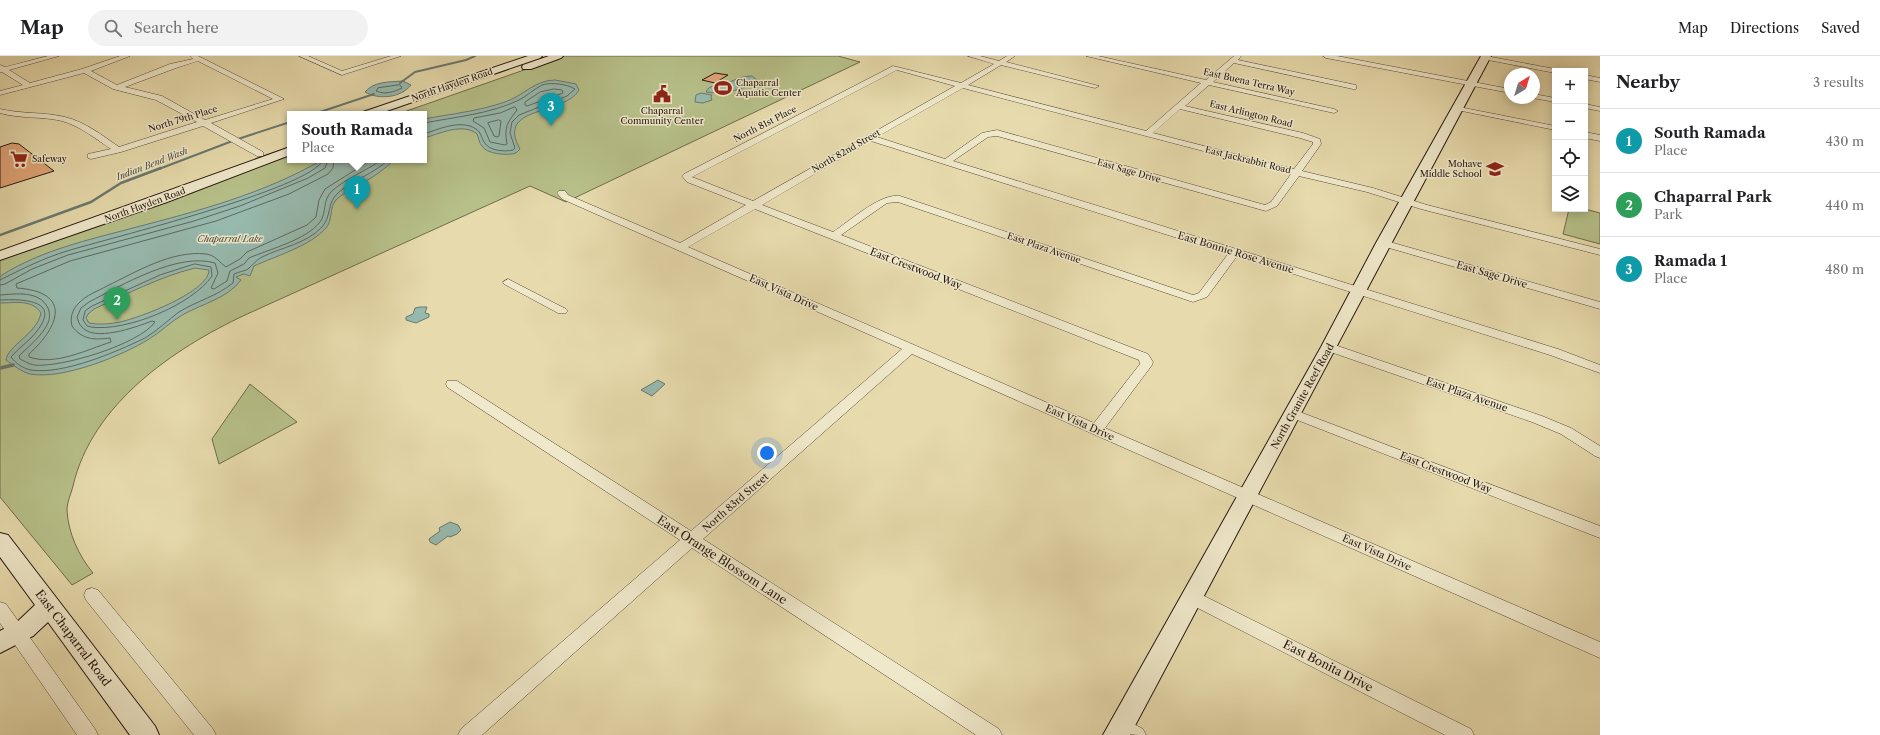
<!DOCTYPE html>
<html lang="en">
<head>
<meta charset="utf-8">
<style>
  body { margin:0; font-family:"Libre Caslon Text",serif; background:#f2f2f2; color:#202124 }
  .controls { position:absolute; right:12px; top:12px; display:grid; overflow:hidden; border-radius:0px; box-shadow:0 2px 10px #0003 }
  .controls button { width:36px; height:36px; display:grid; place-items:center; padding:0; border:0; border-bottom:1px solid #e0e0e0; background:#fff; color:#202124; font:20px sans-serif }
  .compass { position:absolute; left:1504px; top:12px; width:36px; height:36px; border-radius:50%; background:#fff; box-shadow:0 2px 10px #0003; rotate:38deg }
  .you { position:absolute; left:767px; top:397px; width:14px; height:14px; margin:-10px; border:3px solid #fff; border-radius:50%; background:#1a73e8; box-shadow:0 0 0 6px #1a73e833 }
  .badge { display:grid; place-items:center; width:26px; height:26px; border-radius:50%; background:#db2777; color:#fff; font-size:13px; font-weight:700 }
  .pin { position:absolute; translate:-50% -33px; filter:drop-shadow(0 1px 2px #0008) }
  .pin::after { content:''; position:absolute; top:21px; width:14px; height:12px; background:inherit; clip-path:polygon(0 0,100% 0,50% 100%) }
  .popup { position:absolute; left:287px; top:55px; width:140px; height:52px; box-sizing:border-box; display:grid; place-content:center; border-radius:0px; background:#fff; filter:drop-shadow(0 1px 3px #0005); font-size:13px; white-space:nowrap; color:#757577 }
  .popup b { font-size:15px; color:#202124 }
  .popup::after { content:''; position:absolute; left:50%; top:100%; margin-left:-8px; border:8px solid transparent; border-top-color:#fff }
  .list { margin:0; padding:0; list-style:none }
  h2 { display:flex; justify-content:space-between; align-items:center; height:52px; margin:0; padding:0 16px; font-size:17px }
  h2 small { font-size:13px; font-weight:400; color:#757577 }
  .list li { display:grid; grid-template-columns:26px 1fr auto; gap:12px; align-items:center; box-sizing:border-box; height:64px; padding:0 16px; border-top:1px solid #e0e0e0 }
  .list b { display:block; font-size:15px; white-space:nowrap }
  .list p { margin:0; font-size:13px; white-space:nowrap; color:#757577 }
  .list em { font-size:13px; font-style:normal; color:#757577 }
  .icon { flex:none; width:22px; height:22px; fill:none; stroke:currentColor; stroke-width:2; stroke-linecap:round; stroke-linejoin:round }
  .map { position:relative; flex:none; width:1600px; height:679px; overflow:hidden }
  header { display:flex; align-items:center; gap:24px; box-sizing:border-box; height:56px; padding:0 20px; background:#fff; border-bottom:1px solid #e0e0e0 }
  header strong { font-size:19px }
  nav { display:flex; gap:22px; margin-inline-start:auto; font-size:14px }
  .search { width:280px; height:36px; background:#f2f2f2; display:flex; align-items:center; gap:10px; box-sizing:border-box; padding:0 14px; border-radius:22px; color:#757577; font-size:15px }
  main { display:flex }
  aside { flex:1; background:#fff }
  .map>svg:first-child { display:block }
  .green { fill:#b7c089; stroke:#6e6c4d }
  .water { fill:#97baaf; stroke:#6a7970; fill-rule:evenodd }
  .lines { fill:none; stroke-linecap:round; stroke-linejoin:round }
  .shore { stroke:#5e6860; stroke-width:1 }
  .stream-far2 { stroke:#6a7970; stroke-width:2 }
  .stream-far1 { stroke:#6a7970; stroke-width:2.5 }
  .stream { stroke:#6a7970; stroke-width:3.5 }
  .building { fill:#e0a578; stroke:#261711 }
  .street-casing { stroke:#564838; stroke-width:1 }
  .secondary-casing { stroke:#261711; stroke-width:2 }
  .street { fill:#efe8ca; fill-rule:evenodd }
  .secondary { fill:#efe8ca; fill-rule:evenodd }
  .labels { text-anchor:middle; stroke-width:3; stroke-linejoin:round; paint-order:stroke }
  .far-street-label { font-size:9px; fill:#261711; stroke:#efe8ca }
  .far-poi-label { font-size:9px; fill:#261711; stroke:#efe8ca; text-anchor:start }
  .far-water-label { font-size:9px; font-style:italic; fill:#4e5048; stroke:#efe8ca }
  .street-label { font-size:10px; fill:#261711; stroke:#efe8ca }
  .near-street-label { font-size:12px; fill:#261711; stroke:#efe8ca }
</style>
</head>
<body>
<header>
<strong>Map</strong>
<div class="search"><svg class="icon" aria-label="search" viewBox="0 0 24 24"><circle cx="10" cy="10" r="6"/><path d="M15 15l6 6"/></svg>Search here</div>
<nav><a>Map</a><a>Directions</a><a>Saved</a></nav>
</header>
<main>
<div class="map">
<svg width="1600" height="679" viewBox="0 0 1600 679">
  <rect width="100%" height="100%" fill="#e7dbad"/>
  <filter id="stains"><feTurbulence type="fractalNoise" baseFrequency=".005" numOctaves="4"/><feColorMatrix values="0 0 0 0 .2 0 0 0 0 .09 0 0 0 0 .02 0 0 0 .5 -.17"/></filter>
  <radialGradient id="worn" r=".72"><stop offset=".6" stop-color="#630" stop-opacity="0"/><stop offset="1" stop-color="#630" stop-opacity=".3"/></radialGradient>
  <path class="green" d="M564 0H838L860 6 566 146 530 130 245 259C173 293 92 348 73 430 71 438 67 446 67 454 68 477 79 500 93 517L72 529 0 441V204L151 151 290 98V104H424V58H398Z
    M1569 153H1585L1600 157V188L1563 178Z
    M250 328 297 366 219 408 212 383Z"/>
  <path class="water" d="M752 20 757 24C745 34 721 39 706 36 709 28 717 31 723 29 736 24 737 21 752 20Z
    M555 24 576 28 579 34C564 60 495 49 520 93L516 97C508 100 486 98 482 90 479 87 479 82 477 78 463 66 439 78 424 82V63C451 58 479 55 505 46 523 40 535 24 555 24Z
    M403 25 411 29C401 42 378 44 365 36 374 25 390 26 403 25Z
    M701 37 712 39 711 41 712 44 703 47 695 46 696 39Z
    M322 104H394C382 116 368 124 354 132 348 135 341 139 336 144 329 152 333 164 326 172 310 190 276 200 254 210L250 220 244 218 236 221 241 224C228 242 202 248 184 258 171 265 161 276 149 283 122 300 62 324 30 318 22 316 13 309 6 304 8 289 37 278 41 257 32 243 15 247 0 247V221L2 219C42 194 88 184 133 172 198 155 263 138 322 104ZM195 212 209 214C209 236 139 262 120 266 110 268 99 269 89 267L86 262 88 258 94 253C127 238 159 221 195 212Z
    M420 251H427L425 257 429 258V261L416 267 406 264V261L413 258 415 252Z
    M658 324 665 328 652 340 641 334Z
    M450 466 458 469 461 474 457 478 450 481 448 480 436 489 430 486 429 483 440 475 439 472Z"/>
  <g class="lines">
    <path class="shore" d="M400 29 402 32C394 36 385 39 376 35L378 32Z
      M554 33 562 34 563 37 527 50 525 49V46L540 36Z
      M515 51 517 54C507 67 504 71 507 88L505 89 490 86 484 72 473 65 474 62 500 57Z
      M499 64 501 65 499 80 497 81 494 80 488 67Z
      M424 67C455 61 490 58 519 44 527 40 534 33 542 29 551 26 567 28 575 33L567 40 519 59 512 66 510 77 515 92 513 94C504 96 489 95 484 86 481 81 481 76 476 73 461 63 439 73 424 78
      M334 104 333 112 328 118 289 138 216 165 70 205 16 228 17 232C72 236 60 270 29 298V301C55 310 86 294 111 286L110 282C95 284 82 284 72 270 70 262 72 254 78 248 86 239 98 235 107 230 136 216 172 194 206 198 215 199 219 206 226 211L240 203 247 196 307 169 316 161 319 144 325 133 371 104
      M195 208 211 211 212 220C192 249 126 276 91 271L87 270 83 264 85 255 92 250 160 219Z
      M0 224C22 213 44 202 67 195 106 183 311 133 323 104
      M0 229 5 228 32 213 68 199 194 165 240 150 308 122 325 112 328 104
      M0 239C16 238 39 234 48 252 50 257 50 262 48 267 42 280 29 290 19 300L20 303C24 305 29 308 34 309 61 312 140 288 155 266L152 265C136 271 93 287 81 270 79 268 78 264 77 261L81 252 89 246C122 229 178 196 215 207L218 217 211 232 214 233 227 225 230 215 244 208 249 202C270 193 306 184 320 166 327 157 322 144 332 135 346 122 365 116 381 104
      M0 244C21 243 62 243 37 275 30 285 19 291 11 301 15 307 24 313 31 314 63 319 116 296 145 282 157 275 168 264 179 256 197 245 217 240 233 227L234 218C238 216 245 215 248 213 253 209 256 204 262 201 282 191 306 188 322 171 332 160 326 147 339 136 354 123 374 118 388 104"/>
    <path class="stream-far2" d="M400 27 415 16 466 4 475 0
      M314 58 374 38
      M159 113 235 84 290 66"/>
    <path class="stream-far1" d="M0 179 91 146 121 127 161 112"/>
    <path class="stream" d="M0 312 13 309"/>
  </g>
  <path class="building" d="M715 17 728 19 715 27 702 24Z
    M12 87 19 88 54 115 0 132V91Z"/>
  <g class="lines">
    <g class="street-casing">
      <path id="street" d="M48 0H59L9 14 30 27 82 13 120 0H130L91 15 117 29 170 8 193 3 190 0H198L284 43 211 67 263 96V100H257L203 70 121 96 91 103 88 102V98L111 93C96 83 80 70 62 65 42 60 20 63 0 57V53C21 58 44 56 65 61 85 66 102 79 119 91L197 66 156 44 113 33 84 17 0 39V35L23 29 2 16H0V9L5 11ZM198 5 273 43 205 64 162 40 125 31 176 12Z
        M299 0H308L342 15 391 0H401L342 19Z
        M968 0H980L999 5 1007 0H1015L1006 6 1099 30 1095 32 1001 9 968 29 1146 75 1201 27 1086 0H1098L1206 24 1234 0H1241L1238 4 1356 29V33H1353L1234 7 1213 26 1334 53 1338 55 1334 57 1209 29 1185 50 1303 77 1320 83 1321 88 1302 115 1373 132 1427 149 1600 193V199L1421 153 1367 136 1299 120 1277 150 1266 155 997 80 988 81 953 105 1558 293 1600 309V317L1550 299 1237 200 1207 241 1193 246 898 146 887 147 841 179 1148 298 1153 306 1152 309 1105 372 1600 586V602L912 298 703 483 999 673 1002 679H976L692 492 482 679H458L461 673 680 484 447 331 446 328 447 325H457L691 475 902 293 562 143 557 137 559 135H565L568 139 680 187 746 149 687 126 682 120 684 118 893 10 961 27 994 8ZM897 14 955 30 753 145 692 121ZM963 32 1291 118 1271 146 1265 149 997 74 982 77 945 103 877 81ZM1180 53 1300 82 1313 86V88L1294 113 1153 77ZM871 85 1228 198 1199 237 1193 239 900 140C880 137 850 165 833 176L762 149ZM755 153 1139 304 1140 308 1094 367 688 191Z
        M1323 0H1337L1510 33V37L1326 2Z
        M1486 0 1555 13 1559 15H1555V17L1483 3V1Z
        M1585 19 1600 22V26L1585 23Z
        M1534 38 1555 42V46L1533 42Z
        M1585 48 1600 51V55L1585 52Z
        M1454 50 1555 70V74L1457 54 1453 52Z
        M1585 76 1600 79V85L1585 82Z
        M1383 184 1600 246V253L1379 189 1378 187Z
        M508 223 566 253 568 255 566 257H558L504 228 503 226Z
        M1329 287 1542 360 1571 372 1600 390V402L1595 400 1561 378 1532 366 1325 294 1323 291 1325 288Z
        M1292 353 1600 470V482L1287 360 1285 357 1287 354Z
        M92 532 98 534 213 673 216 679H194L86 544 84 539 86 534Z
        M1192 534 1471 673 1474 679H1445L1186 546 1184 541 1186 536Z
        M0 546 6 548 95 673 98 679H77L0 567Z
        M1121 661 1143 673 1146 679C1133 679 1118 679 1112 670L1114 664Z"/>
    </g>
    <g class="secondary-casing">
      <path id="secondary" d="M528 0H542L540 2 378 58H361L363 56Z
        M549 0H563L561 2 531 13H523L522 11 523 9Z
        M1481 0H1491L1130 679H1103L1321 291 1376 187Z
        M290 91V99L167 146 0 204V195Z
        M0 477 8 479 155 670 159 679H130L48 566 33 580 0 597V575L17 566 35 549 0 501Z"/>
    </g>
    <use href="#street" class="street"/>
    <use href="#secondary" class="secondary"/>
  </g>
  <defs>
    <g id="stadium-bare" transform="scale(1.38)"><path d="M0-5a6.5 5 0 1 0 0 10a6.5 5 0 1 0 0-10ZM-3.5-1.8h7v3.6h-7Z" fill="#8f2418" stroke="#efe8ca" stroke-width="2.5" paint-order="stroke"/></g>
    <g id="civic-bare" transform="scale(1.38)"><path d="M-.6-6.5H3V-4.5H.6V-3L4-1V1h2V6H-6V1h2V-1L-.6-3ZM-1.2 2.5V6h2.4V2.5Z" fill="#8f2418" stroke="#efe8ca" stroke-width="2.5" paint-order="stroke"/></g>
    <g id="supermarket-bare" transform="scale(1.38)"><path d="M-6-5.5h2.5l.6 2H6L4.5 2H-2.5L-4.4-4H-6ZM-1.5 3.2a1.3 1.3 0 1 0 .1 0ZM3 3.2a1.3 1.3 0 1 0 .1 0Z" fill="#8f2418" stroke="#efe8ca" stroke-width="2.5" paint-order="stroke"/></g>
    <g id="school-bare" transform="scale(1.38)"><path d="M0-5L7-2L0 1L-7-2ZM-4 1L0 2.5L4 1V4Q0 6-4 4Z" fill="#8f2418" stroke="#efe8ca" stroke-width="2.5" paint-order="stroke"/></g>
  </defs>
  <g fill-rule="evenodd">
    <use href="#stadium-bare" x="723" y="32"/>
    <use href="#civic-bare" x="662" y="38"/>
    <use href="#supermarket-bare" x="19" y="103"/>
    <use href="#school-bare" x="1495" y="113"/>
  </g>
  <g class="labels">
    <g class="far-street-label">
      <text transform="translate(1249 26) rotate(13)" y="3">East Buena Terra Way</text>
      <text transform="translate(452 29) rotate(-19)" y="3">North Hayden Road</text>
      <text transform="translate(1251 58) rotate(14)" y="3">East Arlington Road</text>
      <text transform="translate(183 63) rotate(-17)" y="3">North 79th Place</text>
      <text transform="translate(765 68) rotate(-27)" y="3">North 81st Place</text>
      <text transform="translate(846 95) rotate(-30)" y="3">North 82nd Street</text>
      <text transform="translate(1248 104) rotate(14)" y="3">East Jackrabbit Road</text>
      <text transform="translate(1129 115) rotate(16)" y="3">East Sage Drive</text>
      <text transform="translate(145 149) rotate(-20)" y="3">North Hayden Road</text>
      <text transform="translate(1044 192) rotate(19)" y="3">East Plaza Avenue</text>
    </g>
    <g class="far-poi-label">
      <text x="736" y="30">Chaparral<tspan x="736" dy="10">Aquatic Center</tspan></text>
      <text x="662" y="58" text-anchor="middle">Chaparral<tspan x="662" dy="10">Community Center</tspan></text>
      <text x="32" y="106">Safeway</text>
      <text x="1482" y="111" text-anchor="end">Mohave<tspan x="1482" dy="10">Middle School</tspan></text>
    </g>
    <g class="far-water-label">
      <text transform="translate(152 108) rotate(-21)" y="3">Indian Bend Wash</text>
      <text x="230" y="186">Chaparral Lake</text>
    </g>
    <g class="street-label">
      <text transform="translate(1236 196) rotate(17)" y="4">East Bonnie Rose Avenue</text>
      <text transform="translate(916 212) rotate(21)" y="4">East Crestwood Way</text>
      <text transform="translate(1492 218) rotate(16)" y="4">East Sage Drive</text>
      <text transform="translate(784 236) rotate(24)" y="4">East Vista Drive</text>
      <text transform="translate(1467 338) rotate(19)" y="4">East Plaza Avenue</text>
      <text transform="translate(1302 340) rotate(-61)" y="4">North Granite Reef Road</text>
      <text transform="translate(1080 366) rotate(24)" y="4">East Vista Drive</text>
      <text transform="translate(1446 416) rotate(21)" y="4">East Crestwood Way</text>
      <text transform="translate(735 446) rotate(-41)" y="4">North 83rd Street</text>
      <text transform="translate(1377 496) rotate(24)" y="4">East Vista Drive</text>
    </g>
    <g class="near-street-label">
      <text transform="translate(722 504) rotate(33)" y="4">East Orange Blossom Lane</text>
      <text transform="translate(73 582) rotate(53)" y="4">East Chaparral Road</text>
      <text transform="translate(1328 610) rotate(27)" y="4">East Bonita Drive</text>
    </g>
  </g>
  <rect width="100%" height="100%" filter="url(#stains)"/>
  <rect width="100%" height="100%" fill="url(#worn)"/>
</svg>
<div class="controls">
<button>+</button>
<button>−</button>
<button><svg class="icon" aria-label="locate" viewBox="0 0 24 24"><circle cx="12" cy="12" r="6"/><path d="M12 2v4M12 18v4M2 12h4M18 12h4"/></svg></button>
<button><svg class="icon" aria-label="layers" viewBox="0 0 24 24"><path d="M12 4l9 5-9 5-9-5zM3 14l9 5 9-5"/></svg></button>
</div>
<svg class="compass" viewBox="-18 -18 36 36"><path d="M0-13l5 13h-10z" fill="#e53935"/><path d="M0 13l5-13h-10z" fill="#757577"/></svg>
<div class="you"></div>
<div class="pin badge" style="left:357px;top:153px;background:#0f9aa8">1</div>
<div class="popup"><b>South Ramada</b>Place</div>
<div class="pin badge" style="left:117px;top:264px;background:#2e9e5b">2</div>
<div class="pin badge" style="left:551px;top:70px;background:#0f9aa8">3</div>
</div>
<aside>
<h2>Nearby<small>3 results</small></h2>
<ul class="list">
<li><span class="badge" style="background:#0f9aa8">1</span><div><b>South Ramada</b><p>Place</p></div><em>430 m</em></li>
<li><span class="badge" style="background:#2e9e5b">2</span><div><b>Chaparral Park</b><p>Park</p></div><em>440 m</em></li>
<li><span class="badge" style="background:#0f9aa8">3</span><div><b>Ramada 1</b><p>Place</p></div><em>480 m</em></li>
</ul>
</aside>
</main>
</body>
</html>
